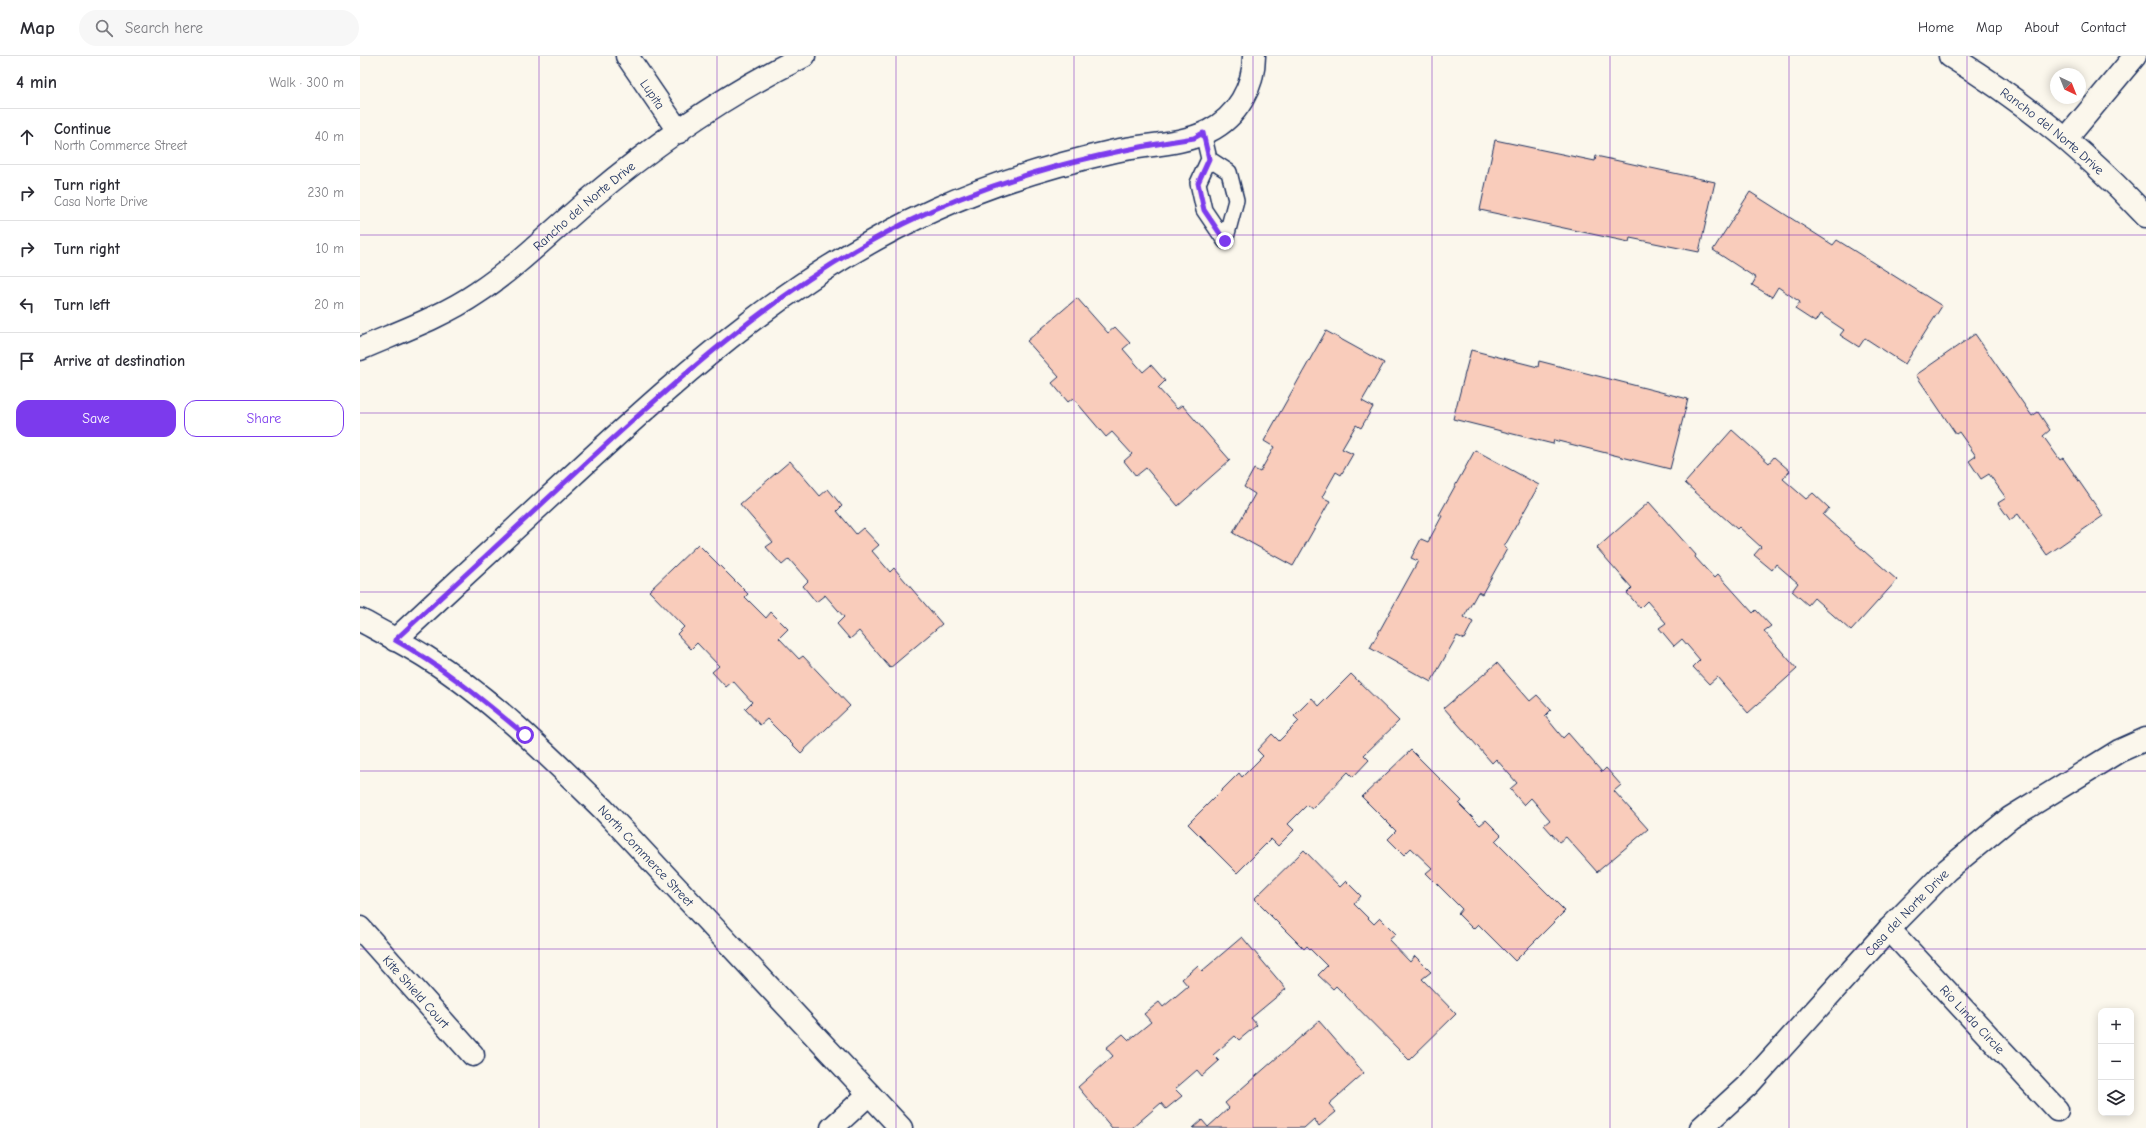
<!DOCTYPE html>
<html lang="en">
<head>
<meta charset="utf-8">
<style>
  body { margin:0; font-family:"Comic Neue",sans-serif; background:#f7f7f7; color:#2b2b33 }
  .controls { position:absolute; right:12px; bottom:12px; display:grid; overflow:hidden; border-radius:8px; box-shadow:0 2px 10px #0003 }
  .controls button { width:36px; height:36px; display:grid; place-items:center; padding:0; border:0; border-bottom:1px solid #e1e1e2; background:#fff; color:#2b2b33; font:20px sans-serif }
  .compass { position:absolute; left:1690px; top:12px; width:36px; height:36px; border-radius:50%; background:#fff; box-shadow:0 2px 10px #0003; rotate:137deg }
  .stop { position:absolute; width:12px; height:12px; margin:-9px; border:3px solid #7c3aed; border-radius:50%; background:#fff }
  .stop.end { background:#7c3aed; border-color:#fff; box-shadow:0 1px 4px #0008 }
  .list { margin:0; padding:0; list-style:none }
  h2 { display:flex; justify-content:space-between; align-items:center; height:52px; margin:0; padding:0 16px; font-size:17px }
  h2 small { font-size:13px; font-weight:400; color:#7c7c81 }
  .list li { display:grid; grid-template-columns:26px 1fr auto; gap:12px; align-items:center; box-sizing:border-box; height:56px; padding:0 16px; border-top:1px solid #e1e1e2 }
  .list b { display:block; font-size:15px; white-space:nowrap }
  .list p { margin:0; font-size:13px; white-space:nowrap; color:#7c7c81 }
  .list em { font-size:13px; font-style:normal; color:#7c7c81 }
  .actions { display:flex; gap:8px; padding:12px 16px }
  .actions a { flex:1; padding:9px 0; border:1px solid #7c3aed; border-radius:12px; text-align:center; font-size:14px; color:#7c3aed }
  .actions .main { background:#7c3aed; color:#fff }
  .icon { flex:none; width:22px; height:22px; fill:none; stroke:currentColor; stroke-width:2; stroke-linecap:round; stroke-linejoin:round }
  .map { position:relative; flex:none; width:1786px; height:1072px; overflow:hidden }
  header { display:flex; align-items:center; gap:24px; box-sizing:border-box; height:56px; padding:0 20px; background:#fff; border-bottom:1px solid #e1e1e2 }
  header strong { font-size:19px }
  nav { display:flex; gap:22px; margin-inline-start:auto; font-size:14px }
  .search { width:280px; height:36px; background:#f7f7f7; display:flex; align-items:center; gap:10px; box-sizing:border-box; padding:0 14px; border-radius:22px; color:#7c7c81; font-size:15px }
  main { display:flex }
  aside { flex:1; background:#fff }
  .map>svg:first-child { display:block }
  .building { fill:#f9ccbb; stroke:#1b2f5e }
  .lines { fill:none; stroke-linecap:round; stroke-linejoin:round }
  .service-casing { stroke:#1b2f5e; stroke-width:18 }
  .minor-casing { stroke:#1b2f5e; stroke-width:25 }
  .tertiary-casing { stroke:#1b2f5e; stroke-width:25 }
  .secondary-casing { stroke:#1b2f5e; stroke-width:25 }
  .service { stroke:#fbf7ec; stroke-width:15 }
  .minor { stroke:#fbf7ec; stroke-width:22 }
  .tertiary { stroke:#fbf7ec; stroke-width:22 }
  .secondary { stroke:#fbf7ec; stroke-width:22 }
  .route { stroke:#7c3aed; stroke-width:5 }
  .grid { fill:none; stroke:#7b2cbf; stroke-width:1; stroke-opacity:0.55 }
  .labels { text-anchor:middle; stroke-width:3; stroke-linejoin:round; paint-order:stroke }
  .street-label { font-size:13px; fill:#1b2f5e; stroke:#fbf7ec }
</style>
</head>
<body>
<header>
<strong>Map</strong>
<div class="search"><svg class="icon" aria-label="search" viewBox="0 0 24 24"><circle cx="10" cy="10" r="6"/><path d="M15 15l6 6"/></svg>Search here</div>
<nav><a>Home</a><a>Map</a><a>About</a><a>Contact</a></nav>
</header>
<main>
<aside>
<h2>4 min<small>Walk · 300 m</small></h2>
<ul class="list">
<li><svg class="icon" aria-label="ahead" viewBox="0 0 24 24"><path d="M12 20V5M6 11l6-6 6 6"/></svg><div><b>Continue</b><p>North Commerce Street</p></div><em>40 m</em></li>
<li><svg class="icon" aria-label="right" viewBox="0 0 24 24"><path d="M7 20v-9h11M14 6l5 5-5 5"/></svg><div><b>Turn right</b><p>Casa Norte Drive</p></div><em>230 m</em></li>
<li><svg class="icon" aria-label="right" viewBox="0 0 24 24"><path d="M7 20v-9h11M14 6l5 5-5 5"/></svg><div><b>Turn right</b></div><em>10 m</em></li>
<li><svg class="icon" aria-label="left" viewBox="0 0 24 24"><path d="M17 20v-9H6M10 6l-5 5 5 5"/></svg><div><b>Turn left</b></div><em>20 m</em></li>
<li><svg class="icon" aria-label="arrive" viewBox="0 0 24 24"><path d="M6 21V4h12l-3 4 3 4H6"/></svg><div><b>Arrive at destination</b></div></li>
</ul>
<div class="actions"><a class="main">Save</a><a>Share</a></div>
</aside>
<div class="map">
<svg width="1786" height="1072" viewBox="0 0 1786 1072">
  <rect width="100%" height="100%" fill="#fbf7ec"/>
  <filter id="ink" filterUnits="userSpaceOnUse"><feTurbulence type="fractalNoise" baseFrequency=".025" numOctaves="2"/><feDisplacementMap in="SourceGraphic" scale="8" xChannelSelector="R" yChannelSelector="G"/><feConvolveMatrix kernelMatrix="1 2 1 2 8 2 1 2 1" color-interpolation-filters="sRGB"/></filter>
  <g filter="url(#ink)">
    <path class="building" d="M1135 84 1235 105 1236 100 1355 126 1339 196 1270 182 1269 186 1120 154Z
      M1390 136 1473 189 1477 184 1582 250 1545 308 1505 282 1499 291 1480 279 1484 274 1460 258 1455 266 1435 253 1440 246 1418 231 1412 241 1392 229 1396 222 1353 194Z
      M717 242 748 277 755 271 770 287 763 293 783 316 791 309 805 325 798 332 817 353 822 349 870 404 818 450 786 412 776 420 764 405 772 398 752 376 746 381 713 342 708 346 692 327 699 321 667 285Z
      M966 275 1024 307 1002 345 1013 351 1001 372 996 369 982 393 993 398 981 419 976 416 962 441 970 445 933 510 873 477 895 438 884 431 894 413 900 416 914 391 904 385Z
      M1615 278 1672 360 1678 356 1690 374 1683 380 1700 404 1703 402 1743 460 1687 499 1658 458 1650 464 1638 447 1646 442 1629 418 1621 423 1609 405 1616 400 1599 376 1596 378 1556 319Z
      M1111 294 1178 311 1179 305 1328 343 1310 413 1194 384 1193 388 1093 363Z
      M1372 374 1409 407 1414 401 1430 415 1423 423 1446 443 1453 437 1469 452 1463 459 1537 524 1491 575 1454 542 1448 549 1432 535 1438 527 1416 508 1412 514 1394 499 1401 491 1379 471 1377 473 1325 427Z
      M1115 394 1179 429 1144 491 1147 493 1122 538 1118 536 1104 561 1113 566 1104 583 1097 580 1071 626 1010 592 1058 505 1051 502 1061 483 1068 486 1082 460 1079 459Z
      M430 405 460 440 468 433 482 450 477 455 496 478 503 472 519 489 512 495 530 516 534 512 582 568 530 612 499 575 490 583 477 568 484 561 465 539 456 546 443 530 448 525 429 503 422 509 406 491 413 486 380 448Z
      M1289 446 1336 499 1335 501 1354 522 1358 518 1393 557 1396 554 1411 570 1404 575 1437 613 1388 657 1357 621 1349 628 1333 611 1340 604 1322 583 1314 590 1299 572 1306 567 1287 545 1280 552 1267 537 1272 532 1237 492Z
      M338 488 388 538 385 541 406 562 411 556 428 573 419 582 439 603 443 600 490 650 441 697 407 663 400 669 385 653 392 646 373 625 366 631 352 616 359 610 337 587 331 593 317 578 324 571 289 535Z
      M1137 607 1170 645 1177 639 1191 654 1185 660 1203 682 1208 677 1242 716 1246 712 1261 729 1254 735 1288 773 1237 816 1206 781 1199 786 1184 769 1190 764 1171 742 1164 749 1150 733 1157 727 1136 703 1132 707 1084 652Z
      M991 618 1039 665 1004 699 1009 704 993 721 988 716 952 753 947 749 928 768 934 774 918 790 911 783 877 817 828 768 879 717 882 721 903 700 897 694 912 678 919 685 939 665 934 660 952 642 959 650Z
      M1051 694 1102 745 1099 748 1120 769 1126 764 1141 779 1135 785 1205 855 1155 905 1118 868 1113 873 1098 858 1102 853 1066 817 1072 812 1051 792 1044 799 1028 783 1036 775 1002 741Z
      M944 794 980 831 986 825 1001 840 994 848 1014 868 1020 862 1036 878 1029 884 1050 906 1055 900 1071 916 1062 923 1096 958 1049 1004 976 930 973 933 958 919 967 910 947 890 944 893 894 843Z
      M882 881 926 933 891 962 897 969 879 984 875 980 853 999 859 1005 842 1020 837 1014 815 1033 822 1040 806 1053 801 1047 772 1072H752L718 1031 753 1000 746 992 763 978 769 984 791 966 784 958 799 946 803 951 828 930 822 923 837 910 842 915Z
      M959 965 1004 1017 969 1048 976 1056 959 1070 954 1063 944 1072H833L842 1064 848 1071 869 1052 865 1047Z"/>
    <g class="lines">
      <g class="service-casing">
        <path id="service" d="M843 77 849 103 838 127 844 154 865 185
          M849 103 869 116 876 144 865 185"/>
      </g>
      <g class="minor-casing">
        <g id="minor">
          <path id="s1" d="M267 0 319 76"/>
          <path d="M1706 83 1775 0"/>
          <path id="s2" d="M0 293C39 276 82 261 117 237 158 210 193 174 231 142 295 88 368 37 444 0"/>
          <path id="s3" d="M0 872 113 999"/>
          <path id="s4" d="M1529 873 1697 1054"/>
          <path d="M472 1072 509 1038"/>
          <path id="s5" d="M1341 1072 1389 1028 1529 873 1587 814 1650 762 1759 695 1786 683"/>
        </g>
      </g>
      <g class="tertiary-casing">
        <g id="tertiary">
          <path id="s6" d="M1590 0C1662 44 1728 97 1786 160"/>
          <path d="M35 584C98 525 161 467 225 408 335 307 438 215 576 153 633 127 693 109 755 95 786 88 821 89 849 75 877 61 894 31 894 0"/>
        </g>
      </g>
      <g class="secondary-casing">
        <g id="secondary">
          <path id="s7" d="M0 564C22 576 45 588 66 601 131 642 188 699 243 753L541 1072"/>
        </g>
      </g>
      <use href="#service" class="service"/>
      <use href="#minor" class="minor"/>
      <use href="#tertiary" class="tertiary"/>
      <use href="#secondary" class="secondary"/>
    </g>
  </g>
  <g class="lines" filter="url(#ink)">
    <path class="route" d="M165 679C123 644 82 610 35 584 99 525 163 465 227 406 325 316 423 228 543 168 634 122 733 97 834 82L843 77 849 103 838 127 844 154 865 185"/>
  </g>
  <path class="grid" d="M179 0V1072M357 0V1072M536 0V1072M714 0V1072M893 0V1072M1072 0V1072M1250 0V1072M1429 0V1072M1607 0V1072M0 179H1786M0 357H1786M0 536H1786M0 715H1786M0 893H1786"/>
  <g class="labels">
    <g class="street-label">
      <text dy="5" stroke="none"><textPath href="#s1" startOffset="46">Lupita</textPath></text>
      <text dy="5" stroke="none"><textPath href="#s6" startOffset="127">Rancho del Norte Drive</textPath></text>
      <text dy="5" stroke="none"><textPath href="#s2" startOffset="268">Rancho del Norte Drive</textPath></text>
      <text dy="5" stroke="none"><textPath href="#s7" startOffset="373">North Commerce Street</textPath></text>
      <text dy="5" stroke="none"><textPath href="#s5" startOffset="298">Casa del Norte Drive</textPath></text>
      <text dy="5" stroke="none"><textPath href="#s3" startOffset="85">Kite Shield Court</textPath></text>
      <text dy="5" stroke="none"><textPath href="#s4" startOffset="123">Rio Linda Circle</textPath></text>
    </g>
  </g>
</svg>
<div class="controls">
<button>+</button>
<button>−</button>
<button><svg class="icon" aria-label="layers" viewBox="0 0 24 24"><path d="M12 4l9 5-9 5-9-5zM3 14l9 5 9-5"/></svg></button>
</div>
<svg class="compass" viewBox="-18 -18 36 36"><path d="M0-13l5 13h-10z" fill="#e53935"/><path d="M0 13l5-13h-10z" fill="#7c7c81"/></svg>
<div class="stop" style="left:165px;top:679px"></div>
<div class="stop end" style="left:865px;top:185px"></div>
</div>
</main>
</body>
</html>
